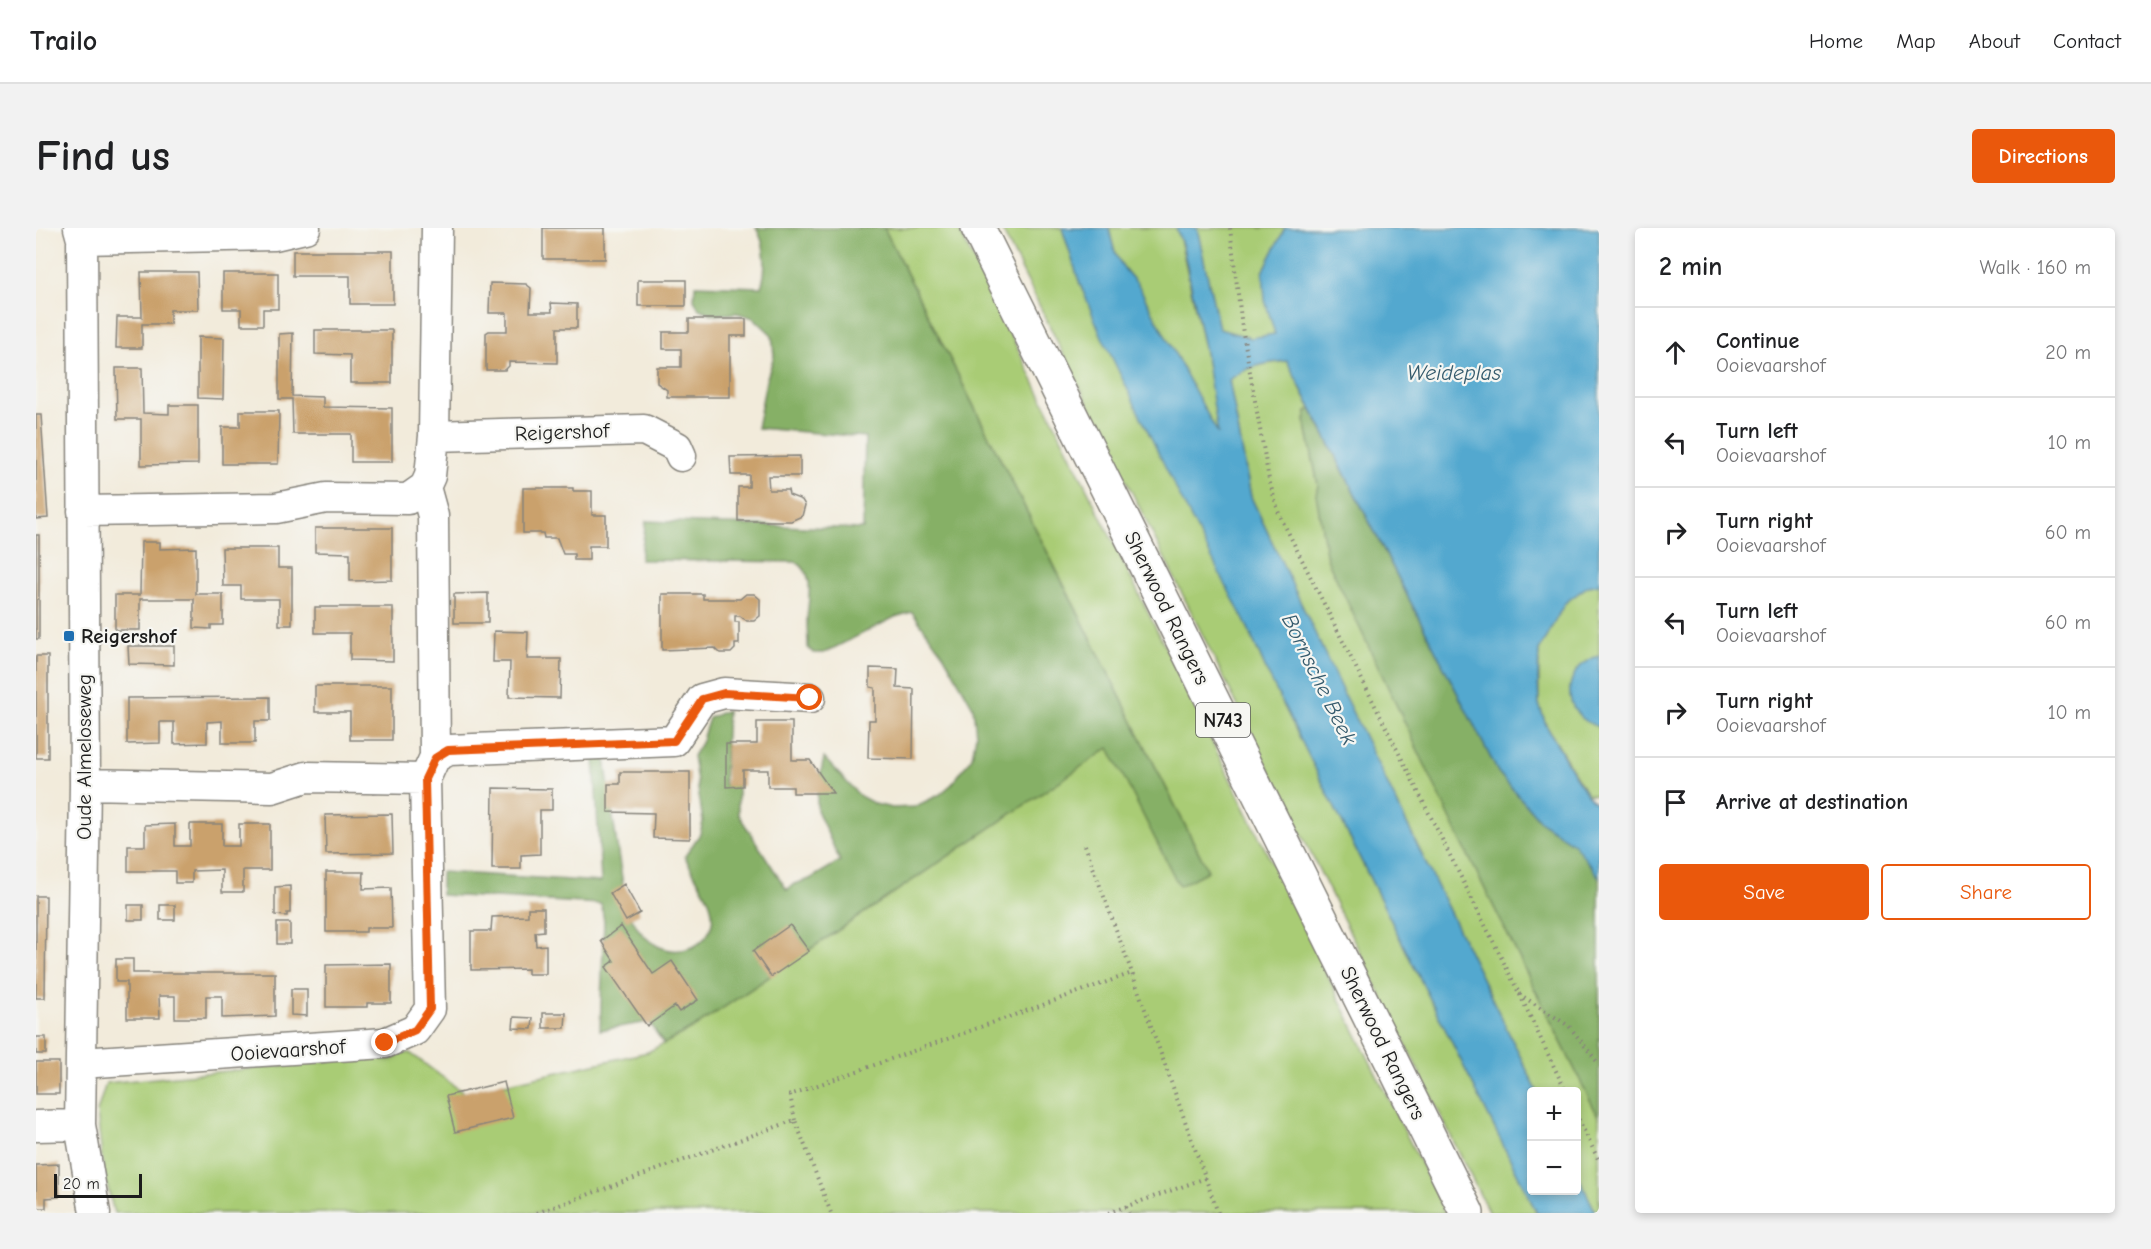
<!DOCTYPE html>
<html lang="en">
<head>
<meta charset="utf-8">
<style>
  body { margin:0; font-family:"Comic Neue",sans-serif; background:#f2f2f2; color:#202124 }
  .controls { position:absolute; right:18px; bottom:18px; display:grid; overflow:hidden; border-radius:6px; box-shadow:0 3px 9px #0003 }
  .controls button { width:54px; height:54px; display:grid; place-items:center; padding:0; border:0; border-bottom:2px solid #e0e0e0; background:#fff; color:#202124; font:30px sans-serif }
  .scale { position:absolute; left:18px; bottom:15px; width:88px; box-sizing:border-box; padding-left:6px; border:3px solid #1c1c1c; border-top:0; font-size:16px; line-height:21px; white-space:nowrap; color:#1c1c1c; -webkit-text-stroke:4px #f6f6f2; paint-order:stroke }
  .stop { position:absolute; width:18px; height:18px; margin:-14px; border:4px solid #ea580c; border-radius:50%; background:#fff }
  .stop.end { background:#ea580c; border-color:#fff; box-shadow:0 2px 6px #0008 }
  .list { margin:0; padding:0; list-style:none }
  h2 { display:flex; justify-content:space-between; align-items:center; height:78px; margin:0; padding:0 24px; font-size:26px }
  h2 small { font-size:20px; font-weight:400; color:#757577 }
  .list li { display:grid; grid-template-columns:39px 1fr auto; gap:18px; align-items:center; box-sizing:border-box; height:90px; padding:0 24px; border-top:2px solid #e0e0e0 }
  .list b { display:block; font-size:22px; white-space:nowrap }
  .list p { margin:0; font-size:20px; white-space:nowrap; color:#757577 }
  .list em { font-size:20px; font-style:normal; color:#757577 }
  .actions { display:flex; gap:12px; padding:18px 24px }
  .actions a { flex:1; padding:14px 0; border:2px solid #ea580c; border-radius:6px; text-align:center; font-size:21px; color:#ea580c }
  .actions .main { background:#ea580c; color:#fff }
  .icon { flex:none; width:33px; height:33px; fill:none; stroke:currentColor; stroke-width:2; stroke-linecap:round; stroke-linejoin:round }
  .map { position:relative; flex:none; width:1563px; height:985px; overflow:hidden; border-radius:6px }
  header { display:flex; align-items:center; gap:36px; box-sizing:border-box; height:84px; padding:0 30px; background:#fff; border-bottom:2px solid #e0e0e0 }
  header strong { font-size:28px }
  nav { display:flex; gap:33px; margin-inline-start:auto; font-size:21px }
  .intro { display:flex; align-items:center; justify-content:space-between; box-sizing:border-box; height:144px; padding:0 36px }
  h1 { margin:0; font-size:42px }
  .button { padding:15px 27px; border-radius:6px; background:#ea580c; color:#fff; font-size:21px; font-weight:700 }
  main { display:flex; gap:36px; padding:0 36px }
  aside { flex:1; background:#fff; border-radius:6px; box-shadow:0 3px 9px #0003 }
  .map>svg:first-child { display:block }
  .green { fill:#a9cc75; stroke:#627448; stroke-width:1.5 }
  .forest { fill:#86b066; stroke:#516641; stroke-width:1.5 }
  .water { fill:#53a8cf; stroke:#386276; stroke-width:1.5 }
  .building { fill:#caa16c }
  .lines { fill:none; stroke-linecap:round; stroke-linejoin:round }
  .minor-casing { stroke:#87847c; stroke-width:33 }
  .major-casing { stroke:#87847c; stroke-width:36 }
  .path { stroke:#87847c; stroke-width:4; stroke-dasharray:1.5 4.5; stroke-linecap:butt }
  .minor { stroke:#fff; stroke-width:30 }
  .major { stroke:#fff; stroke-width:33 }
  .route { stroke:#ea580c; stroke-width:8 }
  .poi-dot { fill:#1f6fb2; stroke:#f6f6f2; stroke-width:2 }
  .labels { text-anchor:middle; stroke-width:4.5; stroke-linejoin:round; paint-order:stroke }
  .shield { fill:#f6f6f2; stroke:#5d5d5c; stroke-width:1.5 }
  .shield-label { font-size:20px; font-weight:bold; fill:#1c1c1c }
  .street-label { font-size:21px; fill:#1c1c1c; stroke:#f6f6f2 }
  .poi-label { font-size:21px; font-weight:bold; fill:#1c1c1c; stroke:#f6f6f2; text-anchor:start }
  .water-label { font-size:22px; font-style:italic; fill:#355b6d; stroke:#f6f6f2 }
</style>
</head>
<body>
<header>
<strong>Trailo</strong>
<nav><a>Home</a><a>Map</a><a>About</a><a>Contact</a></nav>
</header>
<div class="intro"><h1>Find us</h1><a class="button">Directions</a></div>
<main>
<div class="map">
<svg width="1563" height="985" viewBox="0 0 1563 985">
  <rect width="100%" height="100%" fill="#f6f6f2"/>
  <filter id="ink" filterUnits="userSpaceOnUse"><feTurbulence type="fractalNoise" baseFrequency=".0167" numOctaves="2"/><feDisplacementMap in="SourceGraphic" scale="12" xChannelSelector="R" yChannelSelector="G"/><feConvolveMatrix kernelMatrix="1 2 1 2 8 2 1 2 1" color-interpolation-filters="sRGB"/></filter>
  <filter id="wash" filterUnits="userSpaceOnUse"><feTurbulence type="fractalNoise" baseFrequency=".008" numOctaves="4" result="noise"/><feDisplacementMap in="SourceGraphic" scale="24" xChannelSelector="R" yChannelSelector="G"/><feGaussianBlur stdDeviation="1.35" result="paint"/><feColorMatrix in="noise" values="0 0 0 0 0 0 0 0 0 0 0 0 0 0 0 0 0 1.4 0 .05"/><feComposite in="paint" operator="in"/></filter>
  <g filter="url(#wash)">
    <rect width="100%" height="100%" fill="#f2ebdb"/>
    <path class="green" d="M848 0H922L1409 985H78L67 940 61 884 70 855 374 825 428 865 612 824 660 798 1074 519 1143 657 1172 643Z
      M965 0H1026L1044 56 1212 400 1231 444 1501 985H1453Z
      M1073 0H1140L1142 2 1171 134 1183 208 1101 55C1082 36 1078 26 1073 0Z
      M1161 0H1249L1227 44 1239 106 1215 110 1183 101Z
      M1251 133 1275 181 1271 184 1269 192 1282 257 1281 266 1425 613 1563 890V985H1560L1541 945 1540 864 1501 863 1309 469 1215 269 1193 152C1213 137 1227 136 1251 133Z
      M1563 356V428L1550 433 1561 499H1563V567L1551 566 1510 497 1503 476V422L1529 375 1552 358Z"/>
    <path class="forest" d="M720 0H848L1172 643 1143 658 1073 520 660 798 628 816 613 794 564 802 568 693 565 676 405 667V644L565 654 558 530H569C574 568 579 606 585 644 588 660 589 678 597 692 609 716 632 729 657 719 667 714 674 706 676 695 680 671 657 650 649 628L664 606 667 594 657 528 665 515 673 490 691 482 688 556 702 557V586L751 662 758 656 774 651 804 633 781 582V561L788 530 824 568 839 576 856 580 878 579 903 567 916 556 936 529 940 507 937 479 907 426 876 384 859 389 788 425H778L772 420C772 411 771 401 771 391 772 372 780 345 760 334L604 332 610 293 827 301 829 209 721 200 730 153 738 128 736 107 718 90 701 85 679 87 663 81 658 71 659 57 725 59C731 42 730 15 720 0Z
      M1275 181 1462 544 1505 594 1539 617 1561 645 1563 649V890L1425 613 1291 331 1280 266 1282 257 1269 192 1271 184Z"/>
    <path class="water" d="M1026 0H1073C1078 26 1082 36 1101 55L1182 206 1171 134 1147 19 1140 0H1161L1183 101 1215 110 1239 106 1229 72 1227 44 1249 0H1563V356L1552 358 1529 375 1503 422 1502 450 1503 476 1510 497 1537 545 1551 566 1563 579V649L1539 617 1505 594 1462 544 1251 133C1229 135 1211 138 1193 152L1215 269 1309 469 1501 863 1496 864V962H1540L1541 945 1560 985H1501L1231 444 1212 400 1145 271 1066 109 1044 56Z
      M1563 428V499C1524 488 1524 439 1563 428Z"/>
    <g id="blocks">
      <path class="building" d="M507 0H569V31H507Z
        M257 23H357V76H314V48H257Z
        M105 44H161L162 82H134V96H106V120H80L81 89H106Z
        M187 45H242V81H227V97H205V81H187Z
        M602 52H650V78H602Z
        M454 55 490 56 495 60 494 84H516L515 75 541 76V100H521V135L473 134V138L469 142H450V105L453 103H471V85H453Z
        M653 91H710V108H694V169H631V162L621 155V139H645V121H627V104H653Z
        M279 102H356V155H314V127L279 126Z
        M257 105 256 168 287 169V179L356 180V234H315V206H257L256 171H243V106Z
        M162 109 188 110 187 171 162 170Z
        M80 140H106L107 185 133 186V177H162V236L105 237V191H81Z
        M204 183H243L242 236H186V199H204Z
        M0 187H5L12 290 0 291Z
        M764 228V248H732L733 262H752L753 267 766 272 769 277 766 288 755 293H702V259H713V247H695L694 229Z
        M487 260H537V263H556V287H570V318H553V332H538V326H527L521 310H508L507 305H487Z
        M279 300H356V352L314 353V325L279 324Z
        M0 307H3V411H0Z
        M105 314H124V321L160 320V366H187V397H175V401L158 400V371H104V402H79V367H104Z
        M186 320H242V340H256V397H243V371H205V358H187Z
        M452 365V395H418V366Z
        M626 366H667V371H704L710 366H718L724 371V388L718 393H711L704 388H699V394H703V416H699V421L695 425H684L679 420 626 422Z
        M279 379H357V433L314 432V405H279Z
        M458 403 492 404 491 431H525L524 470 473 469 474 434H457Z
        M92 418H138V437L93 436Z
        M0 428H12V530H0Z
        M834 440 862 441 861 460 878 461 877 531 832 530 833 492H839V460L834 459Z
        M279 458H356V512H314V484H279Z
        M234 469V493H219V515H186V493L171 494V515L138 516V494H124V515L91 516V470Z
        M721 494H756V532H774L797 565H757V559H732V542H707V558L690 559V516H721Z
        M584 544H654V611L617 610 618 585 572 584V556H584Z
        M457 560 516 561V582H504V626L485 627V641H456Z
        M356 586 357 625 290 626 289 587Z
        M139 596V618H154V596H186V618H203V596H234V642H207V664H186V642L156 643V655H139V643H92V618H109V597Z
        M290 644H328L327 661 355 660 356 700H330V704H290Z
        M588 656 604 685 590 693 574 665Z
        M254 658V685H251V688L239 687V659Z
        M0 668H10L9 770H0Z
        M92 677H107V692H92Z
        M124 677H139V692H124Z
        M492 680H508V703L499 704 500 718 510 717V746H492V741L435 742V703H455L456 689 492 688Z
        M241 695H254V716H241Z
        M754 697 773 723 735 749 717 723Z
        M585 698 617 746 636 733 662 772 643 784 639 778 611 798 570 739 578 733 565 713Z
        M80 731H97V745H239V788L186 790V768H170V790H139V768H123L124 790H91V754H80Z
        M355 736V775H331V779H290V737Z
        M255 761H271V788L255 787Z
        M507 785H530L529 800H507Z
        M478 789 497 790 496 801 477 800Z
        M0 809H10V826H0Z
        M0 834H23V866H0Z
        M468 854 477 890 419 904 410 868Z
        M23 936V969L10 970V980H0V937Z"/>
    </g>
  </g>
  <g filter="url(#ink)">
    <use href="#blocks" fill-opacity="0" stroke="#87847c" stroke-width="1.5"/>
    <g class="lines">
      <g class="minor-casing">
        <path id="minor" d="M43 0 46 11 49 556 44 897 59 985
          M46 11 239 7 269 0
          M398 208 608 202 641 219 645 228
          M389 259 397 288 399 529
          M47 283 240 280 290 270 372 271 389 259 394 248 398 208 401 0
          M49 556 236 560 270 549 389 551
          M45 835 349 815 379 802 394 781 389 551 399 529 413 522 638 513 666 471 688 465 774 470
          M0 898 44 897"/>
      </g>
      <g class="major-casing">
        <path id="major" d="M942 0 1431 985"/>
      </g>
      <path class="path" d="M1194 0 1206 99 1233 252 1243 286 1483 765 1530 864
        M1049 617 1096 745
        M1483 766 1533 798 1563 836
        M1540 886 1563 933
        M759 892 754 867 1096 745 1182 985
        M1090 979 1093 985
        M501 985 759 892 795 985
        M1072 985 1170 950"/>
      <use href="#minor" class="minor"/>
      <use href="#major" class="major"/>
    </g>
  </g>
  <g class="lines" filter="url(#ink)">
    <path class="route" d="M349 815 379 802 394 781 389 551 399 530 412 522 638 513 666 471 688 465 774 470"/>
  </g>
  <rect class="poi-dot" x="27" y="402" width="12" height="12" rx="3"/>
  <g class="labels">
    <rect class="shield" x="1160" y="475" width="54" height="34" rx="4.5"/>
    <g class="shield-label">
      <text x="1187" y="499">N743</text>
    </g>
    <g class="street-label">
      <text transform="translate(526 204) rotate(-2)" y="7">Reigershof</text>
      <text transform="translate(1131 380) rotate(64)" y="7">Sherwood Rangers</text>
      <text transform="translate(48 529) rotate(-90)" y="7">Oude Almeloseweg</text>
      <text transform="translate(1347 815) rotate(64)" y="7">Sherwood Rangers</text>
      <text transform="translate(252 822) rotate(-4)" y="7">Ooievaarshof</text>
    </g>
    <g class="poi-label">
      <text x="45" y="415">Reigershof</text>
    </g>
    <g class="water-label">
      <text x="1418" y="152">Weideplas</text>
      <text transform="translate(1284 451) rotate(64)" y="8">Bornsche Beek</text>
    </g>
  </g>
</svg>
<div class="controls">
<button>+</button>
<button>−</button>
</div>
<div class="scale">20 m</div>
<div class="stop" style="left:774px;top:470px"></div>
<div class="stop end" style="left:349px;top:815px"></div>
</div>
<aside>
<h2>2 min<small>Walk · 160 m</small></h2>
<ul class="list">
<li><svg class="icon" aria-label="ahead" viewBox="0 0 24 24"><path d="M12 20V5M6 11l6-6 6 6"/></svg><div><b>Continue</b><p>Ooievaarshof</p></div><em>20 m</em></li>
<li><svg class="icon" aria-label="left" viewBox="0 0 24 24"><path d="M17 20v-9H6M10 6l-5 5 5 5"/></svg><div><b>Turn left</b><p>Ooievaarshof</p></div><em>10 m</em></li>
<li><svg class="icon" aria-label="right" viewBox="0 0 24 24"><path d="M7 20v-9h11M14 6l5 5-5 5"/></svg><div><b>Turn right</b><p>Ooievaarshof</p></div><em>60 m</em></li>
<li><svg class="icon" aria-label="left" viewBox="0 0 24 24"><path d="M17 20v-9H6M10 6l-5 5 5 5"/></svg><div><b>Turn left</b><p>Ooievaarshof</p></div><em>60 m</em></li>
<li><svg class="icon" aria-label="right" viewBox="0 0 24 24"><path d="M7 20v-9h11M14 6l5 5-5 5"/></svg><div><b>Turn right</b><p>Ooievaarshof</p></div><em>10 m</em></li>
<li><svg class="icon" aria-label="arrive" viewBox="0 0 24 24"><path d="M6 21V4h12l-3 4 3 4H6"/></svg><div><b>Arrive at destination</b></div></li>
</ul>
<div class="actions"><a class="main">Save</a><a>Share</a></div>
</aside>
</main>
</body>
</html>
